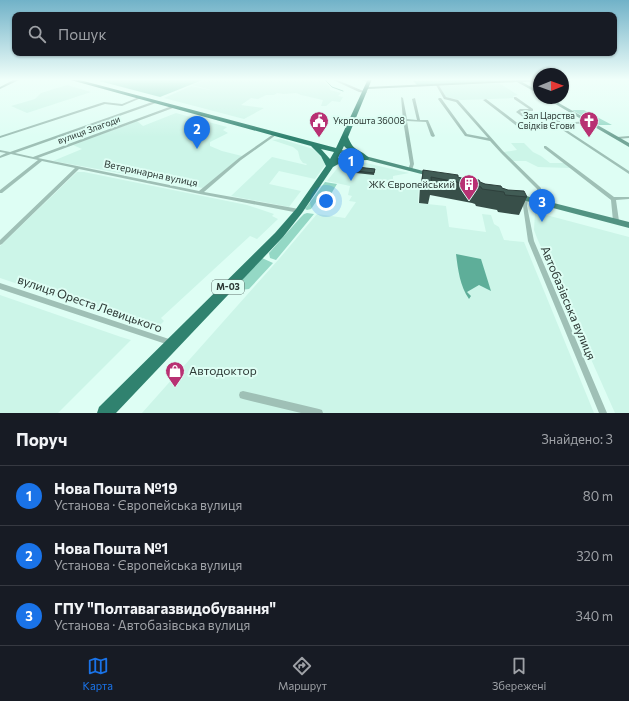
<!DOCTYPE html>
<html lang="uk">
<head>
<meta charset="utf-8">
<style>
  body { margin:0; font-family:Commissioner,sans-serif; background:#20242c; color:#f1f3f6 }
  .compass { position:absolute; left:533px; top:68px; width:36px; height:36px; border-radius:50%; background:#171b24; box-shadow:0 1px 3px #0004; rotate:89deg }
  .you { position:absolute; left:326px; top:201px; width:14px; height:14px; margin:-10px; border:3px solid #fff; border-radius:50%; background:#1a73e8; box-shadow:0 0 0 6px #1a73e833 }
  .badge { display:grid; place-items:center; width:26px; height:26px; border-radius:50%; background:#1a73e8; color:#fff; font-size:13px; font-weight:700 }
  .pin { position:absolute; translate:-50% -33px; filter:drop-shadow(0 1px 2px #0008) }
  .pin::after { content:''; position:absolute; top:21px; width:14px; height:12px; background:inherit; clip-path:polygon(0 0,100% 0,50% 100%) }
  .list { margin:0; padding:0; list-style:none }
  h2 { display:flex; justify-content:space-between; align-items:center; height:52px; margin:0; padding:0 16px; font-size:17px }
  h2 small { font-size:13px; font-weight:400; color:#9ea1a6 }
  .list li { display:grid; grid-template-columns:26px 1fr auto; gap:12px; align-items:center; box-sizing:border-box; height:60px; padding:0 16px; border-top:1px solid #363941 }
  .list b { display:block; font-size:15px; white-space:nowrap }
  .list p { margin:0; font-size:13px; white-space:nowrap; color:#9ea1a6 }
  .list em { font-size:13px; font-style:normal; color:#9ea1a6 }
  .icon { flex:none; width:22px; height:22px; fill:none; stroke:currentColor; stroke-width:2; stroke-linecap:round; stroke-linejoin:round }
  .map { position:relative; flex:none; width:629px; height:413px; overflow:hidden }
  .search { position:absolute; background:#171b24; box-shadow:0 1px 3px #0004; left:12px; right:12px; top:12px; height:44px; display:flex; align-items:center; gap:10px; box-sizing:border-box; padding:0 14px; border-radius:8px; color:#9ea1a6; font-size:15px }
  .sheet { height:232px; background:#171b24 }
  nav { display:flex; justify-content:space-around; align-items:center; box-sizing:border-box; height:56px; border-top:1px solid #363941; background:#171b24; font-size:11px; color:#9ea1a6 }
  nav a { display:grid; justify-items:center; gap:2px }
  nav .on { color:#1a73e8 }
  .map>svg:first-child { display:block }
  .built { fill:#ccf5e8 }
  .green { fill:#94d8c5 }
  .water { fill:#5eae99 }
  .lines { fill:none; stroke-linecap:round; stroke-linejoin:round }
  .stream { stroke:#5eae99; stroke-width:1 }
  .street { fill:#9fc0b6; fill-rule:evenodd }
  .secondary { fill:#74a698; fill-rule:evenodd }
  .primary { fill:#529382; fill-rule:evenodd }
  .highway { fill:#30826f; fill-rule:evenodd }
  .wall { fill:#384f49 }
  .building { fill:#415c55; stroke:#2e403c }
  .labels { text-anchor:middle; stroke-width:4; stroke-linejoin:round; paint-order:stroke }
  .far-poi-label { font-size:9px; fill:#2c3834; stroke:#defef4; text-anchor:end }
  .far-street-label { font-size:9px; fill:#2c3834; stroke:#defef4 }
  .shield { fill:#defef4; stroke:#61736e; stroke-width:1 }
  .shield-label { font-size:9px; font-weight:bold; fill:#2c3834 }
  .street-label { font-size:10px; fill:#2c3834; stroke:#defef4 }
  .poi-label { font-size:10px; fill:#2c3834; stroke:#defef4; text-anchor:end }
  .near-street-label { font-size:12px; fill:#2c3834; stroke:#defef4 }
  .near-poi-label { font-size:12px; fill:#2c3834; stroke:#defef4; text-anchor:start }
</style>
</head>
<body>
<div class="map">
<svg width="629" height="413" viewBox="0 0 629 413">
  <rect width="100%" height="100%" fill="#defef4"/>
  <path class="built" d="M208 79H320L329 86 330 90 341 93 338 96 343 97 340 102 332 101 326 106H321L323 100 301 95 296 93 284 94 277 93 274 95H266L258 99 251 98 241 105 264 108 244 119 164 98 191 86 215 91 192 85Z
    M499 83 518 95 513 96 514 98 461 100 446 97 439 86Z
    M67 85 91 92 27 113 11 106 35 99 41 93Z
    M176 113 227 127 223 130 228 133 210 142V146L222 151 242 156 203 188 53 161 82 149 73 145 137 121 143 126Z
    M281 139 313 149 324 158 325 165 315 179 279 171 269 184 301 191 289 207 231 196 272 157 306 165 307 164 303 163 300 159 298 151 293 147 272 140Z
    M511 143H524L533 152 541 156 550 163H564L570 168 538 167 526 161H513L504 152 517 150Z
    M344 160H353L409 173 393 176V188L415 186 419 184 418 203 446 206 449 227 486 232 482 214 491 215 494 224 499 227 504 240 524 242 594 413H142L279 259 317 214 345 218 356 202 349 201 352 196 348 195 350 186 327 181Z
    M77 172H84L247 205 274 214 272 216 278 219 257 239 250 236 161 318 164 321 155 330 0 278V246Z
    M535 212 629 237V413H615L537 238 534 230Z
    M0 295 121 337 131 340 58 413H0Z"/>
  <path class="green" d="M105 79H205L160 97 99 81Z
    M468 79 503 81 417 85 413 81 469 80Z
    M572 110H584L612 125H599Z
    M325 182 337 184 331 194 323 192 311 209 307 210 305 209Z
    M307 213 314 214 276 260 270 258 269 253 300 218 304 214Z
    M262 258 273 263 249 289 232 291Z"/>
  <path class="water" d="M456 254 481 259 491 291 479 285 467 292 471 296 469 299C460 286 458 270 456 254Z"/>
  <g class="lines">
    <path class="stream" d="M325 80 332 87 343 91"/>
    <path class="street" d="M331 79H335L361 90 367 92 366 93 359 92Z
      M359 79H364L370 82 369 83Z
      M436 84H438L446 97 458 100 503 151 541 188V203H539L537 202V189L501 153 490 141 465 136 438 99 439 98H441L467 134 488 138 456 102 444 99 436 85Z
      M139 97 141 98 122 106 105 104 0 138V136L104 102 122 104Z
      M401 97 403 98 407 119 417 120 412 99 415 98 420 120H428L435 136 433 137 431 136 426 122 407 121 414 164 412 170 410 171 408 170 410 164 403 120Z
      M514 97H516L533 109V111H521L520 112 529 118H554L560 121V123L590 121V123H589L559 125 629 171V174L555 125 518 127 483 100 486 99 520 125 558 123 553 120H527L516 112 520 109H529L514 99Z
      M155 101H156V103L15 153 33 157 172 106H173V108L38 158 199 191 239 158 275 133 277 134 276 135 241 160 204 192 299 209 302 211 301 212 299 213 200 194 79 169 2 244 0 245V240L75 168 42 161 2 193H0V190L38 160 11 154 0 158V156L6 153 0 152V150L10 152Z
      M629 136V138L617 139 615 138 617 137Z
      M544 146H546L614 197H629V199L616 200 619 221 618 222H614L613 221 611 200 544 148Z
      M524 198H528V199L527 206 534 241 607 413H599L528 241 523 206Z
      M0 283 172 340 175 341 176 343 175 345 172 346 0 289Z
      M243 391 319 409 322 410 323 413H301L243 399 240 398 239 395 240 392Z"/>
    <path class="secondary" d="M15 79H21L0 89V87Z
      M539 79V81L522 82 539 91V94L517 82 367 89 365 88 367 87Z
      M545 98H550L629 143V147Z"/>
    <path class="primary" d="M338 149 435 174 437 175 433 177 336 152V150Z
      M515 194H518L629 222V228L515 198 514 196Z"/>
    <path class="highway" d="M67 79H76L336 148 368 79H372L348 137C354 153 360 148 369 158L368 160 344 161 333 167 302 213 283 237 116 413H97L99 407 275 233 296 209 326 166 321 156 311 146ZM344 146 346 148 358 156 338 158ZM321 149 334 152 330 159Z"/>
  </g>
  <path class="wall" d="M357 167 375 169 374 175 356 173Z
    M423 170 458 177 485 184 502 188 527 197 519 215 498 212 497 210 476 206 475 204 472 203 430 195 428 204 419 203 420 187Z"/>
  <path class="building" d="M357 167 375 169 374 173 356 171Z
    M423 170 458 175V177L464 179 479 180 480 182 485 184 501 186 502 188 508 190 524 191 527 197 505 195 504 192 482 189 481 187 477 186 431 177 432 186 422 185Z"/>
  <linearGradient id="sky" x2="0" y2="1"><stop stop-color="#71b2c8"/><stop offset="0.58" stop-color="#f0fffa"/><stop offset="1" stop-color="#f0fffa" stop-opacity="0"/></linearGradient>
  <rect width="629" height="137" fill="url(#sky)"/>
  <defs>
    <g id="civic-pin" transform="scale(1)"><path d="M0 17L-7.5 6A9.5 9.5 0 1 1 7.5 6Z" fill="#b83173" stroke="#defef4"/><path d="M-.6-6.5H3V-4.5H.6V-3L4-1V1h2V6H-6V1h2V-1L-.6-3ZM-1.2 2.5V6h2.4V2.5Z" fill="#fff"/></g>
    <g id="church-pin" transform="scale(1)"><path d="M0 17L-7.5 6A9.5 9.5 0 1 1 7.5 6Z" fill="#b83173" stroke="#defef4"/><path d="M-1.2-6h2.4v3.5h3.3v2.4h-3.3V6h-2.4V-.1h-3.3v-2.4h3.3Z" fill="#fff"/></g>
    <g id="building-pin" transform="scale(1)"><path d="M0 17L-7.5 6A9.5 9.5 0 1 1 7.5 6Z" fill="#b83173" stroke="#defef4"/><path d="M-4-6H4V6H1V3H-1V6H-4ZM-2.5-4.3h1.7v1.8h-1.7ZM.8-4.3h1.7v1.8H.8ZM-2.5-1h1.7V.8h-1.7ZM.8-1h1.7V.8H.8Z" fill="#fff"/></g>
    <g id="shop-pin" transform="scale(1)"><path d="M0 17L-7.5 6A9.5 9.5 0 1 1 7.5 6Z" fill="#b83173" stroke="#defef4"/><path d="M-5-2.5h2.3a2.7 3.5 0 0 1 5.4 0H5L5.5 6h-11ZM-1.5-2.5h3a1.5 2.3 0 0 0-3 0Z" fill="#fff"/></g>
  </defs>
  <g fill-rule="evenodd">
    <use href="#civic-pin" x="319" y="121"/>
    <use href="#church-pin" x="589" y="121"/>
    <use href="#building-pin" x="469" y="184"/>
    <use href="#shop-pin" x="175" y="371"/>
  </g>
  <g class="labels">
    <g class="far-poi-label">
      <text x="575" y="119">Зал Царства<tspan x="575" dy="10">Cвідків Єгови</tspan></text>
      <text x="333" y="124" text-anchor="start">Укрпошта 36008</text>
    </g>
    <g class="far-street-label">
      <text transform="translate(89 130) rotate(-20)" y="3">вулиця Злагоди</text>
    </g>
    <rect class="shield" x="212" y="280" width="32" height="14" rx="3"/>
    <g class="shield-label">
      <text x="228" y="290">М-03</text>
    </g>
    <g class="street-label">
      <text transform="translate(151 173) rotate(12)" y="4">Ветеринарна вулиця</text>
    </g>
    <g class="poi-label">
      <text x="455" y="188">ЖК Європейський</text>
    </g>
    <g class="near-street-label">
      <text transform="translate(568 303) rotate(67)" y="4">Автобазівська вулиця</text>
      <text transform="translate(90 304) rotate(19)" y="4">вулиця Ореста Левицького</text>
    </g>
    <g class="near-poi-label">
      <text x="189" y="375">Автодоктор</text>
    </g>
  </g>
</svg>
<svg class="compass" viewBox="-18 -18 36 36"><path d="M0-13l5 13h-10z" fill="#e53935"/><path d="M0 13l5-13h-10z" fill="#9ea1a6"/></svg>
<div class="you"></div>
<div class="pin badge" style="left:351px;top:181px">1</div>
<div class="pin badge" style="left:197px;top:149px">2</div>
<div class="pin badge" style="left:542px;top:222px">3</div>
<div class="search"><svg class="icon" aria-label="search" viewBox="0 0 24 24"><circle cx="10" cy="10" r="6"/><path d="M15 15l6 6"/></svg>Пошук</div>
</div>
<section class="sheet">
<h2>Поруч<small>Знайдено: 3</small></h2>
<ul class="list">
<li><span class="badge">1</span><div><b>Нова Пошта №19</b><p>Установа · Європейська вулиця</p></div><em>80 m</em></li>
<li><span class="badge">2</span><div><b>Нова Пошта №1</b><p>Установа · Європейська вулиця</p></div><em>320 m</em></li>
<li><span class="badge">3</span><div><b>ГПУ &quot;Полтавагазвидобування&quot;</b><p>Установа · Автобазівська вулиця</p></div><em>340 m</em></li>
</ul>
</section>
<nav>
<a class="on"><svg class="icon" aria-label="map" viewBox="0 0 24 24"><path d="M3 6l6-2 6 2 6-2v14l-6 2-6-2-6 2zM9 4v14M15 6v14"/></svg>Карта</a>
<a><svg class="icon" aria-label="directions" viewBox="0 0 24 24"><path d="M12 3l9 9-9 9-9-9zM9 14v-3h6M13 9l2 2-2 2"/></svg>Маршрут</a>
<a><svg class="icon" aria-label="saved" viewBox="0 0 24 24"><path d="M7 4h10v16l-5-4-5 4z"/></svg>Збережені</a>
</nav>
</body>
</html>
